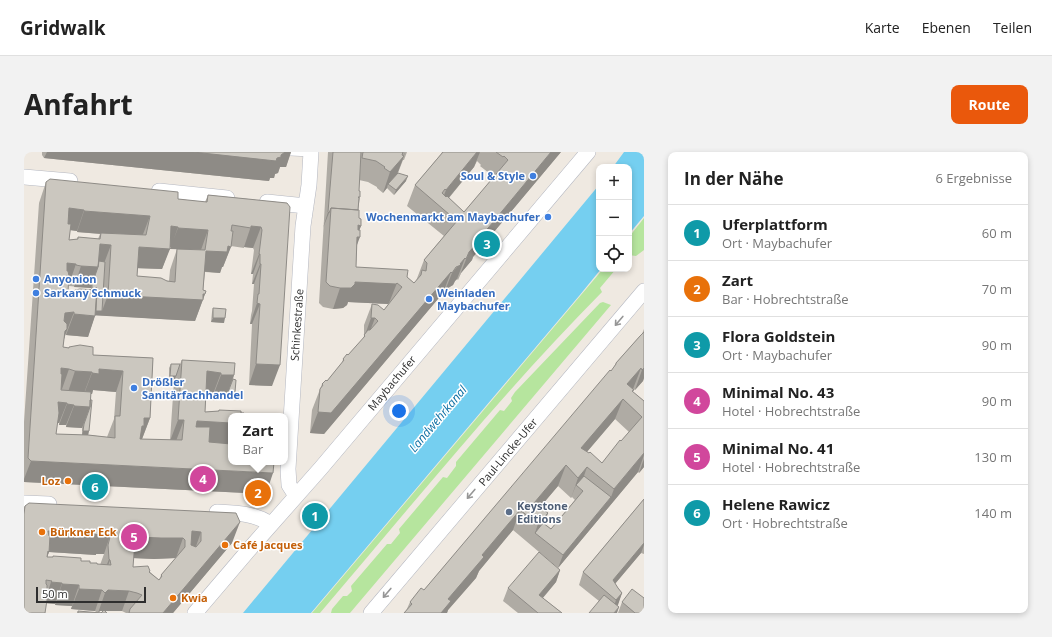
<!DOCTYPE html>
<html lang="de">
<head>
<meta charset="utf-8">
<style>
  body { margin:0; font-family:"Open Sans",sans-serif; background:#f2f2f2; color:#222 }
  .controls { position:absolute; right:12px; top:12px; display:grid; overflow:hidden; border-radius:8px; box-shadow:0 2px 6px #0003 }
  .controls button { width:36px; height:36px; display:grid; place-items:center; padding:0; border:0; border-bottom:1px solid #e0e0e0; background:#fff; color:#222; font:20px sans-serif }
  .scale { position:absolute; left:12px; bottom:10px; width:110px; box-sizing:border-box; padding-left:4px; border:2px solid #2e2e2e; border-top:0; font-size:11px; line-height:14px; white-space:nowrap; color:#2e2e2e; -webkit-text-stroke:3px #fff; paint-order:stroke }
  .you { position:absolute; left:375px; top:259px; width:14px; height:14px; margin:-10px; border:3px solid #fff; border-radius:50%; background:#1a73e8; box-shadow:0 0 0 6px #1a73e833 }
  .badge { display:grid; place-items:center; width:26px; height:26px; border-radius:50%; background:#ea580c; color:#fff; font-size:13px; font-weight:700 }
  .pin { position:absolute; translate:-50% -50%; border:2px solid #fff; box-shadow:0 1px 4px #0006 }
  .popup { position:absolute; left:204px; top:261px; width:60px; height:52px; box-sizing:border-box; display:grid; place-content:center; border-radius:8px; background:#fff; filter:drop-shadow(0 1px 3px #0005); font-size:13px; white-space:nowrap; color:#767676 }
  .popup b { font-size:15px; color:#222 }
  .popup::after { content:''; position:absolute; left:50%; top:100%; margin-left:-8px; border:8px solid transparent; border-top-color:#fff }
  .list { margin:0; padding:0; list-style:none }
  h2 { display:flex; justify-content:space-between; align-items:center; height:52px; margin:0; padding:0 16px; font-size:17px }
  h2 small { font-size:13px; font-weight:400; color:#767676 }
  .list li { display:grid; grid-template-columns:26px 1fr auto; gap:12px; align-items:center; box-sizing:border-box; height:56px; padding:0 16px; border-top:1px solid #e0e0e0 }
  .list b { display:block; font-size:15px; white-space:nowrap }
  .list p { margin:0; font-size:13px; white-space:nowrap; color:#767676 }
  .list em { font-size:13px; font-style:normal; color:#767676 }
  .icon { flex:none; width:22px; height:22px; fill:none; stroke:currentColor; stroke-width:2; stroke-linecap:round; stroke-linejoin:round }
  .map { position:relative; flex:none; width:620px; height:461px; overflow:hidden; border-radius:8px }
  header { display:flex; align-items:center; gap:24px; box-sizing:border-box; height:56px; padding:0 20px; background:#fff; border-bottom:1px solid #e0e0e0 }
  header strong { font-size:19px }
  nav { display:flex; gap:22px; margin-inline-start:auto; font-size:14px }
  .intro { display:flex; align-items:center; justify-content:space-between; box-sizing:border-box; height:96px; padding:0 24px }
  h1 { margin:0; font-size:28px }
  .button { padding:10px 18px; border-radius:8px; background:#ea580c; color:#fff; font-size:14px; font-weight:700 }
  main { display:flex; gap:24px; padding:0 24px }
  aside { flex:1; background:#fff; border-radius:8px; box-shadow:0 2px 6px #0003 }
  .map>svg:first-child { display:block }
  .green { fill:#b6e59e }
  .water { fill:#75cff0 }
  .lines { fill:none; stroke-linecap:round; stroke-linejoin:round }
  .lane-casing { stroke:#b4b7c1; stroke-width:8 }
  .street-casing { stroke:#b4b7c1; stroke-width:16 }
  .lane { stroke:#fff; stroke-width:7 }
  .street { stroke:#fff; stroke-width:15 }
  .wall { fill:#afaba4; fill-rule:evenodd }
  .shaded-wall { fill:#8e8b86 }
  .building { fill:#cbc7bf; stroke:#8e8b86; fill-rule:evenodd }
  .oneway { stroke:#969696 }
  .shop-dot { fill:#3f7fe0; stroke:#fff; stroke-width:1.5 }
  .food-dot { fill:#e8710a; stroke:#fff; stroke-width:1.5 }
  .service-dot { fill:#5c6f8a; stroke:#fff; stroke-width:1.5 }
  .labels { text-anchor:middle; stroke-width:3; stroke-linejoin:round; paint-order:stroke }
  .shop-label { font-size:11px; font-weight:bold; fill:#366cbe; stroke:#fff; text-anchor:start }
  .street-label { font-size:11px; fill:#2e2e2e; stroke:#fff }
  .food-label { font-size:11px; font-weight:bold; fill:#c56008; stroke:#fff; text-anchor:start }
  .service-label { font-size:11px; font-weight:bold; fill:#4e5e75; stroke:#fff; text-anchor:start }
  .water-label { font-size:12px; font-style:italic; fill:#0d6fa3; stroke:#fff }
</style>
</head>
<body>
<header>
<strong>Gridwalk</strong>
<nav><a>Karte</a><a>Ebenen</a><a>Teilen</a></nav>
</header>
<div class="intro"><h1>Anfahrt</h1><a class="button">Route</a></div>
<main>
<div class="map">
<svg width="620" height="461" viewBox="0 0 620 461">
  <rect width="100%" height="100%" fill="#efe9e1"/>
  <path class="green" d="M620 66V98L612 104 605 103V85Z
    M579 117H592L576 136 578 140C478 241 389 352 296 461H288Z
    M579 150 587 153 326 461H307L308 457 319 444H323L328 439 327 434 363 392H367L376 381 375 377 419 325 423 326 432 314V310L476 258 480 259 488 249 487 246 491 240 576 151Z"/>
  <path class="water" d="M600 0H620V64L605 82V15H589Z
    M575 33V117H577L555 144 287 461H219Z"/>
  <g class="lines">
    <g class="lane-casing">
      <path id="lane" d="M267 0 287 1"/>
    </g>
    <g class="street-casing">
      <path id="street" d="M0 25 46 29
        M135 39 203 46
        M243 50 282 54
        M272 344 265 333 264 317 279 74 285 33 287 0
        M0 351 25 352
        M193 360C213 361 229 361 247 372
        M171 461 229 393 297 316 564 0
        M347 461 620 139"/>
    </g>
    <use href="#lane" class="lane"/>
    <use href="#street" class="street"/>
  </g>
  <path class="wall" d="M18 0H267L262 15H256L254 21 251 22 250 26H246L245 29 20 6 18 3Z
    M304 0H383L380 8H379L374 21 382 29 370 43 363 36 359 41 353 36V35L344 30 335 28V39L336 45 334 58 335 66 337 74 335 78 333 93 332 115 383 125 390 131 392 129 400 108 420 84 383 54 391 33 417 2 418 0H537L449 105 448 108 437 121 434 128 433 127 431 129 429 133 424 136 420 141H419L300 282 286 281 288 258 298 232 303 229 318 211 319 207 324 203 339 187 340 184V173L348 152 360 158 365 151 364 152 324 150 323 153 319 156 309 157 299 155 295 151ZM453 9 457 13 456 14 470 25 440 60 425 46 450 15Z
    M22 30 154 47 181 50 184 43 263 51 248 234 225 233 228 172H226L227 163 228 159 230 132H228L229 122H227L230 98 229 96 220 95V96L207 94 199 115H198L196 121 181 120 179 138 181 142 171 169 71 163 64 185 42 183V181L40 187 39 195 69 203 129 206 126 266 118 287 146 288 150 229 145 228V216L147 212H156L158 208 210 223 209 227V245L189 244V242L182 241 181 260 194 259 195 258 207 264V310L242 342 0 330V270L15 51ZM46 78 53 79V80L76 82 74 87 54 85 53 87 45 88ZM146 95H147L146 97H153L146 118 145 129 113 124 114 116 138 117ZM44 132 45 134 67 136V137L51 138 50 139H44ZM69 238 92 240 90 267 83 285 64 283 67 242H68ZM33 271H35V273H42V275L58 276V283L32 282Z
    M189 156 200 171 187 170 188 160Z
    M620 177V226L619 229 611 238 609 237V240L620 249V315L615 321 614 320 534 416 489 378 455 419 452 426 424 458 423 461H380L382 459 386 450 400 438 587 219 590 215 592 211 616 184 618 182ZM591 267 605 280 578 311 563 300ZM534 334 547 346 548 345 551 348 527 377 520 371 524 361 516 355Z
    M620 347V402L617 401 591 432 594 436 598 441 593 454 575 449 555 433 559 420Z
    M1 354 212 361 208 391 149 461H102L98 459H81L83 461H53L54 459 73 461 71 459 47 457 48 454 31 453V452L22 451 0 461V355ZM25 400 72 403V402H80L76 413 73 412 57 409 23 405ZM109 406 130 407 152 406 137 423 136 426 135 428 126 420V419L109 415ZM76 459H79L77 461H74Z
    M536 418 532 430 519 446 538 461H494L479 449 484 436Z
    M598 450 620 461H594Z"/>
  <path class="shaded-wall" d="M23 0H169L253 6 261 0H267L262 15H256L254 21 251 22 250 26H246L245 29 20 6Z
    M381 0 379 6 380 4 372 25 364 32 363 36 359 41 366 20 378 6Z
    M453 0H456L450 15 417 55 416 54 422 38Z
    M527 0H537L449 105 448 108 437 121 434 128 445 100 455 87Z
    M384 24 382 29 370 43 372 38Z
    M45 56 60 58 53 79 38 77Z
    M60 59 126 64 118 85 53 80Z
    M304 60 305 61 299 76Z
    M334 73 337 74 329 94Z
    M147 74 154 75 147 95H139Z
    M227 74 237 75 229 96 220 95Z
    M154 76 184 78 177 98 146 97Z
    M333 85H336L328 106Z
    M76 92 87 93 79 114 70 109Z
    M204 94 207 95 199 115H198L196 121 174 119 182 99Z
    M115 95 146 97 138 117 108 116Z
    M235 102H236L229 122H227Z
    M441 106 433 127 431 129 429 133 424 136 420 141 428 121Z
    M43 111 52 112 45 132H36Z
    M236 112H237L230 132H228Z
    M57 114 74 115 67 136 50 135Z
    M427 120 419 141 300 282 286 281 294 260Z
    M331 130 373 131 365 151 364 152 324 150 323 153 319 156 309 157 316 136Z
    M181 142 171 169 65 163 66 159H78L84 143Z
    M233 151 236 152 228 172H226Z
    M50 160 42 181 36 198 41 161Z
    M50 162 71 164 64 185 42 183Z
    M189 166H201L200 171 187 170Z
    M347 166H351L343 187 341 183Z
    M232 212 256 213 248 234 225 233Z
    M37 216 45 217 38 237H29Z
    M617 216 609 237 599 247 591 267 549 316 557 296 603 232Z
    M620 216V226L619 229 611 238 618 218Z
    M75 217 99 219 92 240 69 238 68 242H60L68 221Z
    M51 219 68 220 60 241 44 240Z
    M183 219 197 221 189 242 176 240Z
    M197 223H210L204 240H211L209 245 189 244Z
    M146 224H152L150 229 145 228Z
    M34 250 43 251 35 271 27 270Z
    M43 252 50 253 42 273H35Z
    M50 254 66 255 58 276 42 275Z
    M120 266H126L118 287H115Z
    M154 268H160L152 289H146Z
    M173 269 207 271V292L167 290Z
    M59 279H65L64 284 58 283Z
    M620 301V303L614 320 534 416 539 403 587 345 590 337Z
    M620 307V315L615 321Z
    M7 309 249 321 242 342 0 330V327Z
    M542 313 534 334 507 366 510 351Z
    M563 315 556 336 552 333 547 346 554 326Z
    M496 358 489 378 455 419 452 426 424 458 423 461H417L424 447 458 403Z
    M524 361 516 382 511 381 514 372Z
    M216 370 208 391 149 461H139Z
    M24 379 80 381H87L80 402H72V403L25 400 18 420Z
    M168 379 177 380 170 400H160Z
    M110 383 115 384 108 404Z
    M115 385 159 386 152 406 130 407 108 406Z
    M620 391V393L617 401 584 440 589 428Z
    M85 407 86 408 79 428H77Z
    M536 418 532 430 511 455 515 443Z
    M27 430 38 431 31 452 20 451Z
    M38 432 55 433 48 454 31 453Z
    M55 437 78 438 71 459 47 457Z
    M84 438 105 439 98 459H76L74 461 81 441Z
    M598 441 594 453 588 460 592 448Z
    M595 455 593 461H590Z"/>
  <path class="building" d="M169 0H261L257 3V5L253 6 252 9Z
    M309 0H337L335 39H336V45H334L335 46 334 58 307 56 305 61 304 60Z
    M339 0H379L378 3 380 4 366 20 360 16 361 15 352 9 338 6Z
    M419 0H453L422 38 421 37 418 41 422 45 423 44 440 60 484 8 480 4 479 5 472 0H527L455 87 456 88 445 100 442 107 441 106 436 112 437 113 432 115 428 121 427 120 307 261 294 260 296 237 299 233 298 232 302 228 303 229 320 208 319 207 323 202 324 203 341 184 340 183 344 178H346L354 169 351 166H347L348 152 354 153 360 158 378 135 373 131 372 132 331 130V132L327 136H316L306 134 302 130 307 56 335 58V66L337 67V74L334 73V78H336V85H333L332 115 384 118 383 125 390 131 397 123 398 118 402 119 403 111 400 108 433 69 391 33Z
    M374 21 384 24 372 38 364 32Z
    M26 27 154 40V47L183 50 184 43 263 51 266 55 256 213 232 212 236 152 233 151 234 142H235L237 112H236V102H235L238 78 237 75 227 74V76L208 73 207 79H209L207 95 204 94 203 100 182 99 179 138 182 139 181 142H179V148L84 143 87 93 76 92 74 115 57 114 52 113V112L43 111V119H44L45 124 44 139H51V138L56 137 71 138V136H73L71 164 50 162V160L41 161 40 169 43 172V177L41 179 39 195 45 196V195L56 193 69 195V203L129 206 126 266H120V274H118L116 287 158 288 160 268H154L158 208 211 211 210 223H197V221L183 219 181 260 195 259V258L217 259V261H220V264H207V271L173 269 172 275H186L185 290 207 292V310H250L249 321 7 309 4 306 22 30ZM45 56 60 58V59L126 64 122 83 77 81 76 87 54 85V87L45 88 47 72H44ZM147 74 154 75V76L184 78 181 98 153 97 151 130 143 129 137 126 113 124 115 95 146 97ZM37 216 45 217 51 219 68 220V221L75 222V217L99 219 96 264H91V286L64 283 32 282 35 261 34 250 43 251V252L50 253V254L66 255 67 240 37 238 38 222H37Z
    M75 109 81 110 78 159H72L73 136H71L70 138 68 137V132L74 115Z
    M189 156 202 157 201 166H189Z
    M620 180V216L618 218 617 216 603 232 610 238 608 239 620 249V301L590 337 563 315 554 326 542 313 510 351 524 361 514 372 496 358 458 403 460 405 424 447 427 449 417 461H380L388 452 386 450 397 436 400 438 586 218 587 219 592 212V211L616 184ZM599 247 618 265 597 289 596 288 578 311 566 300 565 301 557 296Z
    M147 212H156L152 224H146Z
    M209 227 212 228 211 240H204Z
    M66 248H68L65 279H59L60 272 66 255Z
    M560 324 587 345 539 403 511 381 519 371 527 377 559 339 552 333Z
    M620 347V391L589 428 594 436 598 441 592 448 559 420Z
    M5 351 212 361 216 370 139 461H105L106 457 118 443 113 441 105 439 84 438 81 441 78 438 55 437V433L38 432V431L27 430 28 429 22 428V432L23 433V448L21 461H0V362L1 354ZM24 379 79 383 80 381H87L84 393 85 407 86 408 87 413 73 412V411H66V409H57V406L29 404V405H23L24 399 25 400 26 384H25ZM168 379 177 380V389L172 395 167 393ZM110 383 115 384V385L137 386H159L161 388V395L137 423 138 424 135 428 125 420 126 419 124 414 109 415 111 389 109 388Z
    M515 400 536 418 515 443 538 461H514L484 436Z
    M608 437 620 446V461H611L598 450Z
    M580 443 595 455 590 461H565Z
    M80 458 83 461H54V459L77 461Z"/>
  <defs><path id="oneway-shaft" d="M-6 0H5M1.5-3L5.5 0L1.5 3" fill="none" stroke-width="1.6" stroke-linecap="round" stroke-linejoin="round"/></defs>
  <g class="oneway">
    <use href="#oneway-shaft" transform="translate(595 169) rotate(130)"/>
    <use href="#oneway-shaft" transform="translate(447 342) rotate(130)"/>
    <use href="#oneway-shaft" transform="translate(363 441) rotate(130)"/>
  </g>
  <g class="shop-dot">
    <circle cx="509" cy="24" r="4"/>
    <circle cx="524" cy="65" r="4"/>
    <circle cx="12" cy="127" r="4"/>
    <circle cx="12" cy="141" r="4"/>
    <circle cx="405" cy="147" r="4"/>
    <circle cx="110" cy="236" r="4"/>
  </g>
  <g class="food-dot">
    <circle cx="44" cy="329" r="4"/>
    <circle cx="18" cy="380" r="4"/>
    <circle cx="201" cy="393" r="4"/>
    <circle cx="149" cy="446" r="4"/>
  </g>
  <circle class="service-dot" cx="485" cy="360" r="4"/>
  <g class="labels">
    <g class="shop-label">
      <text x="501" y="28" text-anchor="end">Soul &amp; Style</text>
      <text x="516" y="69" text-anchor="end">Wochenmarkt am Maybachufer</text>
      <text x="20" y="131">Anyonion</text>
      <text x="20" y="145">Sarkany Schmuck</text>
      <text x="413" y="145">Weinladen<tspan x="413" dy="13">Maybachufer</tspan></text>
      <text x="118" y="234">Drößler<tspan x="118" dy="13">Sanitärfachhandel</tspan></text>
    </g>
    <g class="street-label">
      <text transform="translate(273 173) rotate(-86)" y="4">Schinkestraße</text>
      <text transform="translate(368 231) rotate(-50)" y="4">Maybachufer</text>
      <text transform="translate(484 300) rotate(-50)" y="4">Paul-Lincke-Ufer</text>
    </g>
    <g class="food-label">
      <text x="36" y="333" text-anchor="end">Loz</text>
      <text x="26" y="384">Bürkner Eck</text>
      <text x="209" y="397">Café Jacques</text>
      <text x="157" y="450">Kwia</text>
    </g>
    <g class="service-label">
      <text x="493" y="358">Keystone<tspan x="493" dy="13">Editions</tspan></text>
    </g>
    <g class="water-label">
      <text transform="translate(414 267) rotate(-50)" y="4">Landwehrkanal</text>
    </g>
  </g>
</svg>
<div class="controls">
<button>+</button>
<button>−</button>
<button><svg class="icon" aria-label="locate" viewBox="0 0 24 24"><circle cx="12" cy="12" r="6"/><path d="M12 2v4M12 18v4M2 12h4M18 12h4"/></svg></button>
</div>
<div class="scale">50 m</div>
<div class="you"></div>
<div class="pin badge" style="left:291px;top:364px;background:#0f9aa8">1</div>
<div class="pin badge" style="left:234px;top:341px;background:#e8710a">2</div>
<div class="popup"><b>Zart</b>Bar</div>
<div class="pin badge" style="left:463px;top:92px;background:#0f9aa8">3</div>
<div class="pin badge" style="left:179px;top:327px;background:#d1479c">4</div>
<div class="pin badge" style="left:110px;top:385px;background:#d1479c">5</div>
<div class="pin badge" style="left:71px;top:335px;background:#0f9aa8">6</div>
</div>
<aside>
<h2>In der Nähe<small>6 Ergebnisse</small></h2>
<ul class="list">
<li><span class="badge" style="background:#0f9aa8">1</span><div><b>Uferplattform</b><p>Ort · Maybachufer</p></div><em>60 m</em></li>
<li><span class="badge" style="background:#e8710a">2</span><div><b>Zart</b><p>Bar · Hobrechtstraße</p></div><em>70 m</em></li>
<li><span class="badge" style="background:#0f9aa8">3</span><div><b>Flora Goldstein</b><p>Ort · Maybachufer</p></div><em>90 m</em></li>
<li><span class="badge" style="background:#d1479c">4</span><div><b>Minimal No. 43</b><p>Hotel · Hobrechtstraße</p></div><em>90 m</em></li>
<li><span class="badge" style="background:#d1479c">5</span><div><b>Minimal No. 41</b><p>Hotel · Hobrechtstraße</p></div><em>130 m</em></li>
<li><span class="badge" style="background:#0f9aa8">6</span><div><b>Helene Rawicz</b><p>Ort · Hobrechtstraße</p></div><em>140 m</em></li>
</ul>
</aside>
</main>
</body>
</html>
